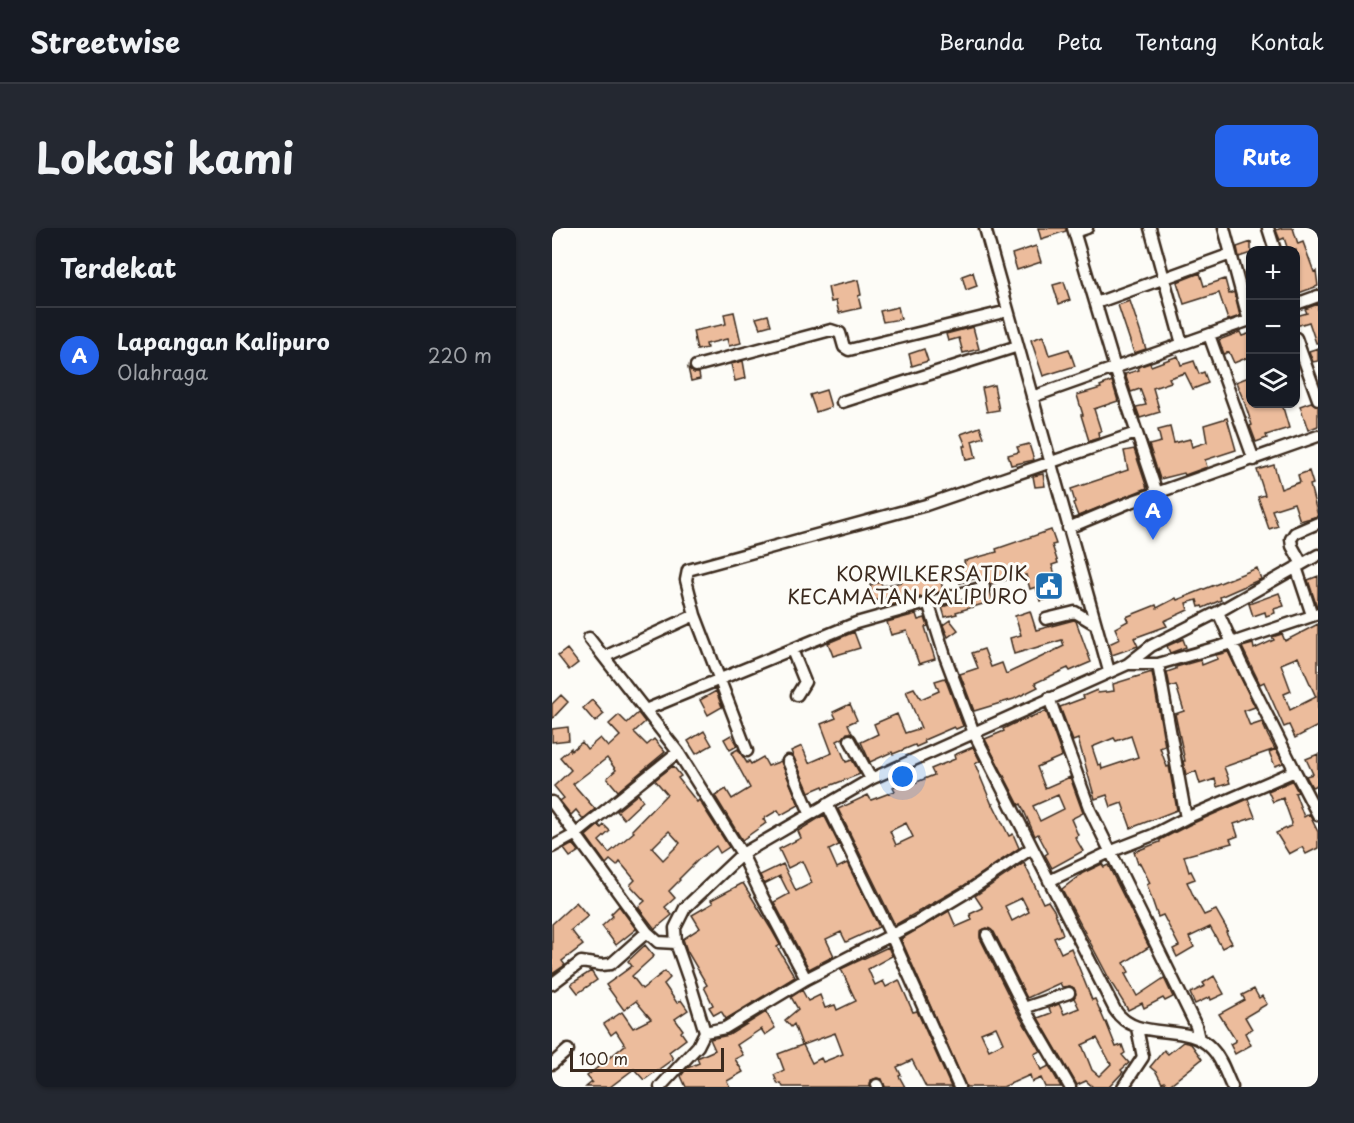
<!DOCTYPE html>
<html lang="id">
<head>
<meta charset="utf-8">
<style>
  body { margin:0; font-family:"Playpen Sans",sans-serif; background:#242831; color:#f1f3f6 }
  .controls { position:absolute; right:18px; top:18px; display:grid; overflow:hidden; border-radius:12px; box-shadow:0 2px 4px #0004 }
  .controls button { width:54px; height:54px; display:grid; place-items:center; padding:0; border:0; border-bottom:2px solid #363941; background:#171b24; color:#f1f3f6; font:30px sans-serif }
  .scale { position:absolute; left:18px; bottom:15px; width:154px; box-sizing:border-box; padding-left:6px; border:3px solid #3b2a1e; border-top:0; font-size:16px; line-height:21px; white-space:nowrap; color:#3b2a1e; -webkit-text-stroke:4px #fdfcf7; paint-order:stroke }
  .you { position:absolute; left:351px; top:549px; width:21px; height:21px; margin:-15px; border:4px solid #fff; border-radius:50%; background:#1a73e8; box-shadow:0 0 0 9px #1a73e833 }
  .badge { display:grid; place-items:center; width:39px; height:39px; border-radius:50%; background:#2563eb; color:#fff; font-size:20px; font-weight:700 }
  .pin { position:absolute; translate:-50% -50px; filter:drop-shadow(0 2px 3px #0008) }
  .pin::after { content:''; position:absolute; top:32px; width:21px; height:18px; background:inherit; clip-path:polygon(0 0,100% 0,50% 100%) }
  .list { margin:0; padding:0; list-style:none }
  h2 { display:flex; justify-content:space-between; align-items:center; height:78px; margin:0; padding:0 24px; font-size:26px }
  h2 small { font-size:20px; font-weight:400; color:#9ea1a6 }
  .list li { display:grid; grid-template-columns:39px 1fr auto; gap:18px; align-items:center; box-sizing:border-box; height:96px; padding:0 24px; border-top:2px solid #363941 }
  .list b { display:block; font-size:22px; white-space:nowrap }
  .list p { margin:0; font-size:20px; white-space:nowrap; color:#9ea1a6 }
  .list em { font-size:20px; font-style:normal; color:#9ea1a6 }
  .icon { flex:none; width:33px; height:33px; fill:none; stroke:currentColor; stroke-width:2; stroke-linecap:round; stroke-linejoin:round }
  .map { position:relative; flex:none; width:766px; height:859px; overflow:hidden; border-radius:12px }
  header { display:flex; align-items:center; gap:36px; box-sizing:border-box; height:84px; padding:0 30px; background:#171b24; border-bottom:2px solid #363941 }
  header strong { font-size:28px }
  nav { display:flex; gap:33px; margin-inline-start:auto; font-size:21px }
  .intro { display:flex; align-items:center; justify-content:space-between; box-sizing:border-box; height:144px; padding:0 36px }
  h1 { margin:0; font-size:42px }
  .button { padding:15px 27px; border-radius:12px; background:#2563eb; color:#fff; font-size:21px; font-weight:700 }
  main { display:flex; gap:36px; padding:0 36px }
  aside { flex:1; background:#171b24; border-radius:12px; box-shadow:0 2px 4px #0004 }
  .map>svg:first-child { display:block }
  .building { fill:#ecbc9c; stroke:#3b2a1e; stroke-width:1.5; fill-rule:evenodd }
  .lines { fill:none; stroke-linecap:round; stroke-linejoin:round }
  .street-casing { stroke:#3b2a1e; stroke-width:15 }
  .street { stroke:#fdfcf7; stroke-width:10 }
  .labels { text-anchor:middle; stroke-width:6; stroke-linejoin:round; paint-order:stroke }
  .poi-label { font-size:20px; fill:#3b2a1e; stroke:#fdfcf7; text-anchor:end }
</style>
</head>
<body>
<header>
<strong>Streetwise</strong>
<nav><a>Beranda</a><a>Peta</a><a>Tentang</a><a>Kontak</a></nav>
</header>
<div class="intro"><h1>Lokasi kami</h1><a class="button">Rute</a></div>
<main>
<aside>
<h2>Terdekat<small></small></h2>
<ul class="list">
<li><span class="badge">A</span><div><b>Lapangan Kalipuro</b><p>Olahraga</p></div><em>220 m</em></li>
</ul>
</aside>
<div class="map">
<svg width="766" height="859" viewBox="0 0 766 859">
  <rect width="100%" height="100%" fill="#fdfcf7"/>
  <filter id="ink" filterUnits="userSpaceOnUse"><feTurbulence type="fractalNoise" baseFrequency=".0167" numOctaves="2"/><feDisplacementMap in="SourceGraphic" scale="12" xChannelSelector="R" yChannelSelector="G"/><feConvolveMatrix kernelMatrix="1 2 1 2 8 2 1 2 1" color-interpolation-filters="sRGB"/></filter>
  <g filter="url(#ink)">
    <path class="building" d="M486 0H514V3L489 11Z
      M730 0H741L746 16 751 14 762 44 764 43 766 58 744 66V22H736L732 10 728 12 724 2Z
      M699 14V25L687 29 685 19Z
      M484 18 489 34 465 42 460 26Z
      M421 44 425 58 414 62 410 48Z
      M648 45 652 58 673 51 677 66 682 64 688 88 676 92 667 65 632 76 625 54Z
      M306 52 309 67 306 68 309 80 287 85 284 73 279 74 276 59Z
      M512 54 518 72 507 76 501 57Z
      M578 73 594 121 582 125 566 77Z
      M766 76V115H764L757 94 744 98V88L755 85 753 81Z
      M346 79 349 91 331 94 328 83Z
      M182 84 189 115 177 118 175 111 154 116 155 120 145 122 141 103 174 96 172 86Z
      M216 87 219 97 208 100 204 90Z
      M421 99 427 121 411 125 407 110 396 113 394 106Z
      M688 104 690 108 699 105V128L682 135 677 124 672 126 667 112Z
      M491 108 497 127 517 121 523 138 491 148 479 112Z
      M766 120V133L761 134 757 123Z
      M372 121 376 133 360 138 357 126Z
      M626 128 629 137 642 133 647 146 652 144 656 155 641 161 633 145 617 150 619 154 601 160 608 184 588 190 584 179 594 177 588 161 579 164 573 146 587 142 586 139 598 135 599 138Z
      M191 133 194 150 183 153 179 136Z
      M136 140 142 145H147L148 151 139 153Z
      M699 148V176H730L737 200 714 207 715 210 704 214 698 198 700 197 693 176 684 154Z
      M560 153 566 173 542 181 549 203 546 204 547 210 537 213 529 187H531L525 167 549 160 548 158Z
      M442 157 447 182 435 184 430 160Z
      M274 162 279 179 264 184 258 167Z
      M759 174 766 178V198L756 202 748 178Z
      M675 190 684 222 653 232 655 239 633 247 632 245 608 251 597 217 609 214 606 202 618 199 622 215 638 211 640 219 655 214 652 197Z
      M428 199 432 209 420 213 424 230 414 232 411 218H414L409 206Z
      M477 216 482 232 459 237 456 227 467 224 465 219Z
      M582 221 595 260 526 288 521 275 523 274 519 261 576 242 572 223Z
      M722 237 729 261 748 254 746 247 757 243 761 256 758 257 766 288 748 293 742 275 720 282 726 298 717 301 706 269 713 267 705 242Z
      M491 246 493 258 483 259 481 248Z
      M499 302 504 316 500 317 506 335 500 337 505 353 495 356 499 370 488 373 484 359 478 361 474 347 439 356 433 352 426 353 425 350 408 355 403 340 413 337 412 333 445 324 444 321Z
      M390 338 394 351 389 352 391 363 339 377 337 369 322 373 318 357 329 354 330 358 350 354 349 352 359 349 360 352 377 347 376 342Z
      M705 340 709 351 668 369 669 372 651 380 650 378 647 379 645 372 634 375 636 382 612 393 615 398 582 410 586 418 560 427 557 416 568 411 563 400 576 393 574 389 604 377 605 380 624 370 625 372Z
      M766 348V379H765L756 352Z
      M438 363 441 373 404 384 405 386 393 389 390 379 434 366Z
      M727 365 732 378 722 381 723 385 714 388 713 384 701 388 697 376Z
      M478 383 484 402 522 392 524 393 539 434 518 443 516 440 483 455 486 459 462 471 422 483 408 446 426 440 420 425 432 421 439 439 450 435 454 446 512 418 510 412 462 426 458 410 469 407 463 388Z
      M364 386 366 392 373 390 376 398 373 399 383 431 367 436 355 403 339 407 335 394Z
      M398 392 406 402 396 409 391 397Z
      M766 396V498L743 510 737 497 732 499 712 454 708 456 690 419 701 416 702 421 722 412 720 409 730 406 733 413ZM746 429 764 469 738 482 732 466 739 463 729 436Z
      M302 404 308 420 281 428 276 415Z
      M631 411 634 419 618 425 615 418Z
      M15 421 26 435 17 442 6 428Z
      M676 424 703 479 692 483 698 498 710 494 716 508 723 521 672 539 678 555 665 559 663 551 648 556 644 543 634 547 631 533H633L623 486 632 483 624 457 618 459 615 444 624 441V439L649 432 650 437 665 431 664 427Z
      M600 444 613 518 608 520 615 539 617 538 625 582 579 600 570 575 559 579 555 567 543 571 526 511 521 513 508 479 532 470 531 468 545 462 546 465 562 463 561 456ZM579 508 586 529 550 541 549 536 546 537 540 519 562 510 564 513Z
      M393 450 411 498 404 501 402 499 372 512 373 515 364 519 363 517 341 526 340 524 318 534 309 514 326 506 322 496 345 486 353 505 369 500 354 463 362 460 369 471 387 463 383 453Z
      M164 463 170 479 156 487 148 472Z
      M9 467 16 474 0 491V476Z
      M40 472 52 486 43 494 31 480Z
      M298 476 305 492 296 496 300 505H295L291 510 285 513 294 534 300 532 308 546 272 560 271 558 257 564 239 523 250 518 257 535 280 525 269 496 284 490 281 484Z
      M494 483 510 528 485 539 493 560 518 549 531 585 519 591 526 607 523 609 531 623 500 640 493 627 496 625 486 606 483 608 469 576 467 577 433 511 452 503 451 501 461 496ZM506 567 512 581 488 593 481 578Z
      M86 485 93 494 82 504 95 517 102 511 113 524 66 563 55 550 64 542 55 530 21 556 43 581 31 591 24 582 19 587 8 573 12 570 2 558 19 542 8 529 19 520V523L30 514 35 521 48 510 56 519 68 508 57 496 67 487 75 495Z
      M16 499 17 512 0 514V501Z
      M152 503 160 517 144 526 136 513Z
      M179 507 185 518 178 522 172 511Z
      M421 519 428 533 423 536 440 577 441 576 457 608 461 606 467 620 411 658 343 697 286 581 316 567 319 572 343 563 341 559 354 554 355 558 382 547 379 541 403 531 402 527ZM354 595 361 609 344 617 338 603Z
      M186 521 195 535 197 533 199 536 211 529 216 538 229 533 247 577 229 587 226 582 211 591 214 595 190 612 163 568 174 561 180 571 198 560 179 525Z
      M724 521 731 535 723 538 717 524Z
      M766 526V559L765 557 760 559 754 548 761 546 754 531Z
      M121 538 129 548 126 550 145 574 147 572 177 619 168 625 164 618 146 632 127 651 128 652 117 663 123 670 113 679 120 687 103 701 86 679 93 673 78 657 83 652 68 634 65 638 58 632 54 636 34 608 47 597 49 600 52 597 58 603 47 613 57 625 82 604 80 602 115 566 103 552ZM117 603 128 615 111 632 100 620Z
      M740 553 746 564 743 565 752 589 757 586 766 604V620L754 626 750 619 737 626 724 605 739 598 740 595 731 570 721 574 716 563Z
      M86 566 91 573 72 591 65 583Z
      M696 571 703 589 682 596 686 608 678 611 680 615 632 628 637 644 639 643 643 651 635 654 642 669 652 687 664 682 676 703 674 704 680 715 670 720 658 699 637 709 642 719 625 729 621 721 627 718 611 687 606 689 595 657 598 655 588 635 586 636 582 624 608 614V612L637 597Z
      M272 587 287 617 277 622 285 640 295 635 327 699 294 714 289 704 274 711 282 728 257 741 222 674 237 666 228 648 212 656 208 647 231 636 244 663 260 655 250 633 236 640 227 621 249 610 246 603Z
      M21 616 27 623 18 629 12 621Z
      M472 635 491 675 496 673 502 682 511 706 502 710 509 725 519 720 540 772 543 771 553 794H554L564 819 570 817 573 825 570 827 577 835 569 842 571 844 557 859H541L534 853 525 857 486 790 499 785 497 780 507 776 512 786 527 780 522 770 524 766 522 760 518 758 510 759 508 755 475 770 442 704 435 700 428 703V710L465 784 488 823 482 826 489 842 497 838 509 859H493L489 850 480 854 478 847 451 859H414L349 711 397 683 404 699 420 692 418 686 431 680 423 668ZM470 670 477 684 460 693 453 678ZM444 799 451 815 437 822 429 805ZM545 810 559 836 547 848 540 842 530 817Z
      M550 636 552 639 556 637 597 719 572 735 577 744 573 746 585 768 612 750 621 769 613 773 611 770 592 780 590 775 576 782 560 756 510 661 531 645Z
      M191 655 219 701 228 717 225 719 243 749 174 791 169 783 162 787 157 779 161 777 152 759 155 757 135 723 131 711 148 700 140 687 161 675 159 672Z
      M24 674 36 688 19 702 31 717 10 733 13 737 0 746V696Z
      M67 678 84 701 64 717 50 698 61 688 59 686Z
      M93 717 102 728 80 748 90 761 113 743 118 750 112 756 125 775 129 772 136 782 123 791 131 802 129 804 134 811 117 824 121 831 92 852 82 841 58 859H34L40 854 35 848 73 817 64 803 59 807 52 796 70 784 81 800 99 791 84 773 72 782 54 757 80 738 76 733Z
      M336 719 340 728 316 741 323 757 331 753 334 759 347 752 361 784 365 783 399 859H374L360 832 345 839 349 847 347 848 353 859H333L330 851 325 850 319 852 318 859H231L229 855 226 856 222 847 232 842 226 826 250 817 242 796 239 799 233 792 246 781 239 769 250 762 256 773 268 767 273 780 283 777 285 782 304 773 289 741ZM283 805 291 826 271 834 269 830 260 835 251 817Z
      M39 743 45 752 26 765 19 756Z
      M662 748 672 766 659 772 658 769 643 776 638 765 653 758 651 755Z
      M702 761 707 770 710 768 715 776 693 789 700 801 693 805 699 817 683 826 678 816 684 813 667 786 693 772 690 767Z
      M214 784 223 800 213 807 209 801 185 817 191 827 183 831 191 844 175 853 178 859H134L129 848 135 840 147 835 145 830 163 822 158 811 177 807Z
      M631 814 639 816 650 831 615 859 613 854 610 855 604 844 598 839 612 822 616 826Z"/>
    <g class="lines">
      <g class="street-casing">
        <path id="street" d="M433 0 557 443
          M521 0 563 140 605 265
          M598 0 630 116
          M672 0 697 93
          M716 0 723 22
          M523 4 535 0
          M544 75 679 26
          M744 76 766 68
          M657 107 702 232
          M744 110 766 171
          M144 138 279 102 288 105 292 119 297 122 456 83
          M480 169 698 92
          M290 174 466 118
          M516 300 576 275 766 208
          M750 336 740 318 739 311 743 305 766 295
          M744 339 760 387
          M376 374 393 428 422 505 563 782C585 816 635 792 660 821 670 831 674 847 680 859
          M494 391 523 384 543 396
          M37 410 126 524 190 626 208 664 254 751
          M240 422 253 454 245 467
          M52 429 143 387
          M576 436H606L680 415 766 386
          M606 436 634 590
          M497 470 538 582 644 798 647 811
          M93 482 304 395 432 359
          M298 512 319 551
          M195 523 143 387 134 352 136 342 374 277 584 205
          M236 533 258 585
          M743 543 766 587
          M0 574 95 704 106 714 124 715
          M275 576 339 707 407 859
          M0 619 24 606 126 524
          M497 653 560 623 601 607 634 590 743 543 689 435 666 384
          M435 707 472 780 518 859
          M0 756 29 734 49 737 59 736 95 704
          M472 780 517 765
          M153 804 173 800 254 751 365 694 415 664 480 620
          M0 836 16 822
          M325 857 326 859
          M108 859 146 818 153 804 138 755 124 715 123 700 133 680 190 626 319 551 576 436 599 418 666 384 766 327
          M571 859 591 829 585 800"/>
      </g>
      <use href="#street" class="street"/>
    </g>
  </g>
  <defs>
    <g id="civic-square" transform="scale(1.5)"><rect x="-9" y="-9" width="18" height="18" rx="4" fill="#1f6fb2" stroke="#fdfcf7"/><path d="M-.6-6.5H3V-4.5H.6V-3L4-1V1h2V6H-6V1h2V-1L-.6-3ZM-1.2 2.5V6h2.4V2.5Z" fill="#fff"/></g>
  </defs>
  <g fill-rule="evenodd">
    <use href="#civic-square" x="497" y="358"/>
  </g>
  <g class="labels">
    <g class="poi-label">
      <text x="476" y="353">KORWILKERSATDIK<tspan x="476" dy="23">KECAMATAN KALIPURO</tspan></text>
    </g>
  </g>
</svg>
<div class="controls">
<button>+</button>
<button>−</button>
<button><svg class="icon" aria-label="layers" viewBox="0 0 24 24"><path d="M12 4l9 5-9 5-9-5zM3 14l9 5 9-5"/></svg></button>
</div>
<div class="scale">100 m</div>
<div class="you"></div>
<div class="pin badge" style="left:601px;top:312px">A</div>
</div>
</main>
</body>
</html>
